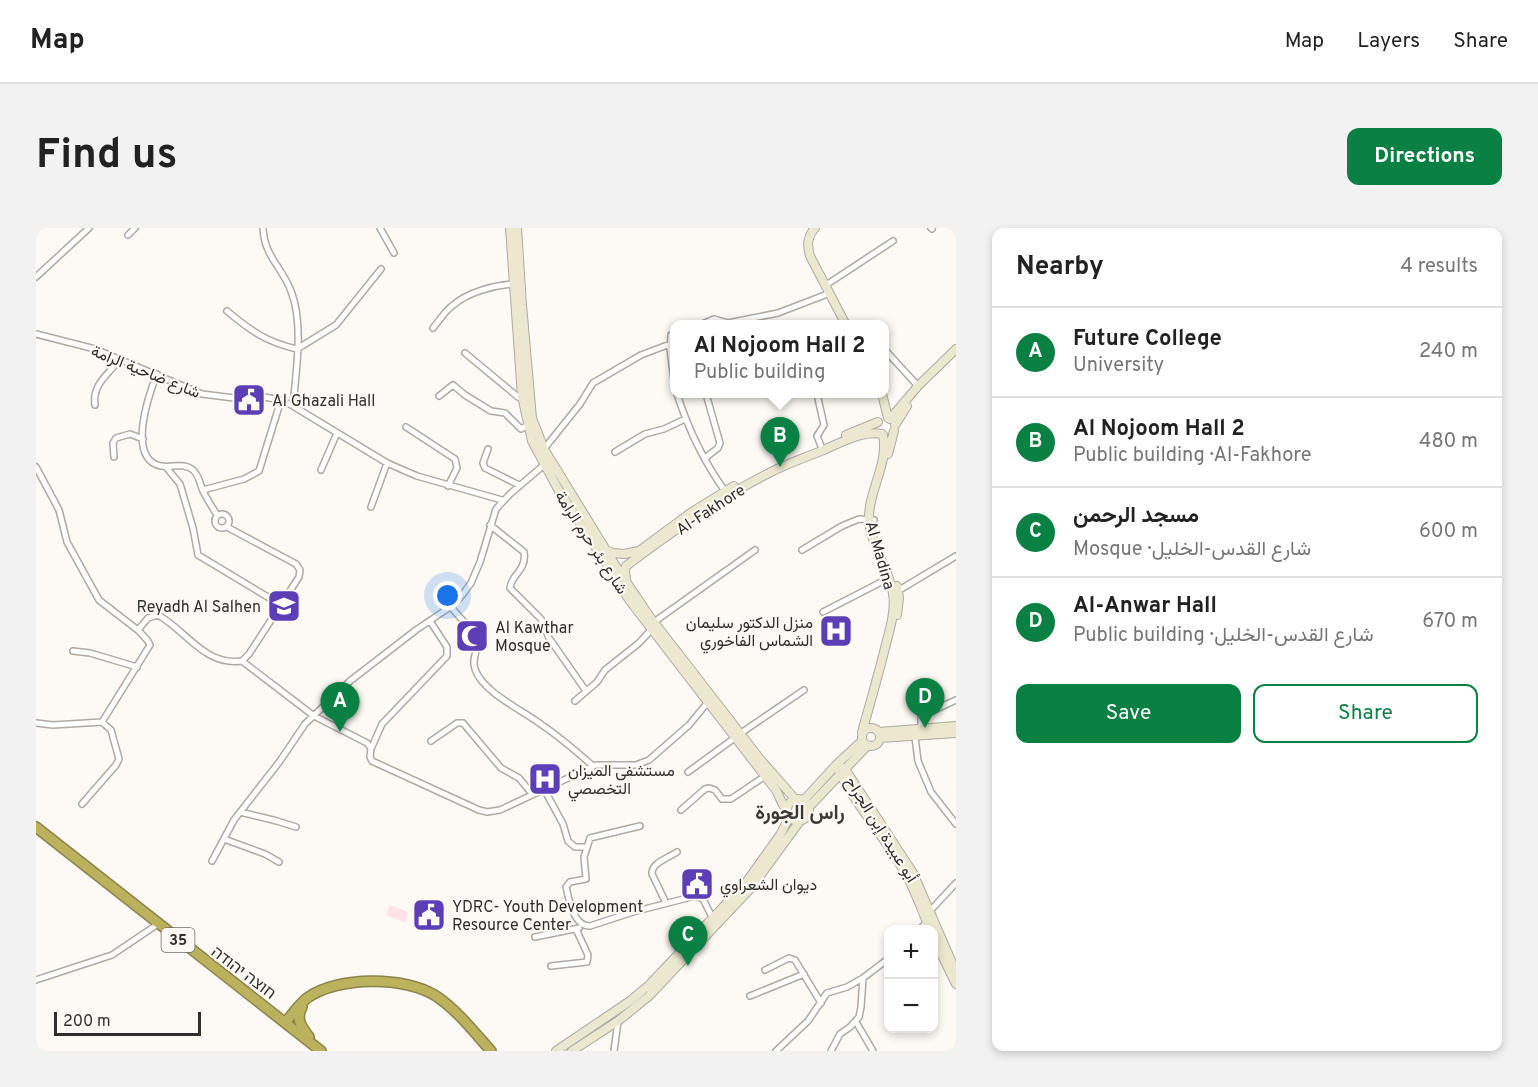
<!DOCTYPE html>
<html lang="en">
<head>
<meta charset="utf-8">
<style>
  body { margin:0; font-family:Overpass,Vazirmatn,"Noto Sans Hebrew",sans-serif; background:#f2f2f2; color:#222 }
  .controls { position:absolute; right:18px; bottom:18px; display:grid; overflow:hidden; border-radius:12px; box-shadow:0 3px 9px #0003 }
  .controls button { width:54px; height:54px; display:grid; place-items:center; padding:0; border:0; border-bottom:2px solid #e0e0e0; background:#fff; color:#222; font:30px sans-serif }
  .scale { position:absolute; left:18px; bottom:15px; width:147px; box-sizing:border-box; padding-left:6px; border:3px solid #312f2e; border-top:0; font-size:16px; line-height:21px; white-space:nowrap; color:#312f2e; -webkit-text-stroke:4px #fdf9f4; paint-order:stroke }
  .you { position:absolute; left:412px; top:368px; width:21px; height:21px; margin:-15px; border:4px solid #fff; border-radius:50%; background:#1a73e8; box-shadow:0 0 0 9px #1a73e833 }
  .badge { display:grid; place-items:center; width:39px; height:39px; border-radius:50%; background:#0b8043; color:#fff; font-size:20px; font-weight:700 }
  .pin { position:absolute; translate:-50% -50px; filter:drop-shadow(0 2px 3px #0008) }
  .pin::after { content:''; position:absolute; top:32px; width:21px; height:18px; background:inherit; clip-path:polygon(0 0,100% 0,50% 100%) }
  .popup { position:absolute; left:634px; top:92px; width:219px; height:78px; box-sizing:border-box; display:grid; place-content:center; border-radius:12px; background:#fff; filter:drop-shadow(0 2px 4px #0005); font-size:20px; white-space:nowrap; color:#767676 }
  .popup b { font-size:22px; color:#222 }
  .popup::after { content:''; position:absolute; left:50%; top:100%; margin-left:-12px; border:12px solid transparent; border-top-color:#fff }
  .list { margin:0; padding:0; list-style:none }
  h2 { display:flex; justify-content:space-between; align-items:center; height:78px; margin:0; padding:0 24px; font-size:26px }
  h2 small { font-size:20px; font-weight:400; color:#767676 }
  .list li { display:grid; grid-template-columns:39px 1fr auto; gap:18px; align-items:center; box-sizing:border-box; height:90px; padding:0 24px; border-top:2px solid #e0e0e0 }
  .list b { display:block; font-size:22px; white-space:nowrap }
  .list p { margin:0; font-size:20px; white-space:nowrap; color:#767676 }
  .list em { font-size:20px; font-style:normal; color:#767676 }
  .actions { display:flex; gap:12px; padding:18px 24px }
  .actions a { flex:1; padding:14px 0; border:2px solid #0b8043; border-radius:12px; text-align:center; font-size:21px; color:#0b8043 }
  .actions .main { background:#0b8043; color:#fff }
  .map { position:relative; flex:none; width:920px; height:823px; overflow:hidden; border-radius:12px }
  header { display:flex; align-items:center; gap:36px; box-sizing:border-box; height:84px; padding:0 30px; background:#fff; border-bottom:2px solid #e0e0e0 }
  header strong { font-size:28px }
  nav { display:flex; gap:33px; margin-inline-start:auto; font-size:21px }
  .intro { display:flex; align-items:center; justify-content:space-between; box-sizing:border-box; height:144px; padding:0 36px }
  h1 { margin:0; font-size:42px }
  .button { padding:15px 27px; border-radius:12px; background:#0b8043; color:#fff; font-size:21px; font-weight:700 }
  main { display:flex; gap:36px; padding:0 36px }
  aside { flex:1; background:#fff; border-radius:12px; box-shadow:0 3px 9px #0003 }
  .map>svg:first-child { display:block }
  .garden { fill:#ffe2e3 }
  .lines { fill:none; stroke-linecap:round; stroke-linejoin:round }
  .street-casing { stroke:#aeaaa6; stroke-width:8 }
  .secondary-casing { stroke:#aeaaa6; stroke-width:10 }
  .highway-casing { stroke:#8b844d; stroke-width:12 }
  .street { stroke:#fff; stroke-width:5 }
  .secondary { stroke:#ebe8cf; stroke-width:8 }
  .highway { stroke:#bcb25e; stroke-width:9 }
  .labels { text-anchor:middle; stroke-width:4.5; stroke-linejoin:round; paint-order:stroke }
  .shield { fill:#fdf9f4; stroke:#6e6c69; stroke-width:1.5 }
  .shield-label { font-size:15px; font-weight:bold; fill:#312f2e }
  .street-label { font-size:16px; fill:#312f2e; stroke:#fdf9f4 }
  .poi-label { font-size:16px; fill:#312f2e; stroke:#fdf9f4; text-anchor:start }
  .quarter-label { font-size:20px; font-weight:bold; fill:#3c3935; stroke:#fdf9f4 }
</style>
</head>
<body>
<header>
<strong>Map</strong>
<nav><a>Map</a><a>Layers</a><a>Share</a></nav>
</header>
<div class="intro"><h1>Find us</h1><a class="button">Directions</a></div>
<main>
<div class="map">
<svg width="920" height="823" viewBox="0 0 920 823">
  <rect width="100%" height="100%" fill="#fdf9f4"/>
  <path class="garden" d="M353 677 372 684 369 694 351 688Z"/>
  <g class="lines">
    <g class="street-casing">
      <path id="street" d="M227 0C228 28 246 39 255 63 268 96 260 143 257 178L351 235 381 248 466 272
        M344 0 358 25
        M895 0 896 1
        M92 7 99 0
        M0 49 53 0
        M790 57 857 13
        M191 83C215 103 230 114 261 121L300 97 345 41
        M664 97 678 91 692 95 742 85 794 65
        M397 100C403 93 409 83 416 78 432 64 458 57 479 56
        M0 106 59 121 166 166 198 170 228 169 245 172 257 178
        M635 107 634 121 639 160
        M849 122 882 158
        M429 125 482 169 486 168
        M121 146C113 166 90 231 125 238 136 240 148 234 157 242 163 247 164 256 167 263 171 271 176 279 181 287
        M641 166C652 200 668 234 689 263
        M781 166 788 197 781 208 785 218
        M403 168 417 157 429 167 455 183 469 185 485 201 492 197
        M59 177C56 157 72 146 84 132
        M370 199 419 231 421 240 412 258
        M452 221 447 235 449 240 483 257
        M508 221 544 176 557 155 605 127 634 116
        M579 224 609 206 628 201 649 191
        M78 229 77 215 80 210 94 206 107 211
        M669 230 682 220 684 215 670 166
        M0 239 23 282 31 314 63 372 103 403 112 413 114 417 66 494 17 497 0 495
        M130 239 144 256 157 300 162 327 245 377
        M285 242 301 205
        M167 262 208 251 223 243 245 172
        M335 279 351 235
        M179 293a7 7 0 1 1 14 0a7 7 0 1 1-14 0Z
        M454 297 488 324C491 343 475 346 474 360L505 391 513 410 550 463
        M766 322 806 298 823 291 838 292
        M860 364 920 328
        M414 378 442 410C443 421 435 430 439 441 446 464 488 483 506 497 524 509 541 524 557 538
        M787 384 853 350
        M618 394 719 322
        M102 402 112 390 122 387C151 403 168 438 206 433L213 426 263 349 264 342 260 336 191 299
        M37 423 54 425 101 439
        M206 433 278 488 331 515 335 520 334 529 336 533 443 582 451 584 464 582 560 537H600L613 532 653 497 672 474
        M539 473 561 454 569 442 603 415 615 402
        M885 500V488L920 472
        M705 505 768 462
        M879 509 882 533 895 564 920 596
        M395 513 421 495H427L465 540 483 550 496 566
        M335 521 346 496 411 428V419L394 393
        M652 544 700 509
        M508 561 527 596 532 613 539 619H551
        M46 576 80 537 83 531 75 502 66 494
        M645 582 669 561 673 560 679 562 686 571H695L729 548
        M204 584 241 593 260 599
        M604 598 554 610 548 629 550 651 534 654 530 659C533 672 538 699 554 698L597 684 659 668 667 671 677 691
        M188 611 229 626 243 634
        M176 633 198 592 244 533 269 496 314 453 380 402 417 377 427 366 435 355 444 334 460 281 474 266 508 237
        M630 675 616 646C615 635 632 630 641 624
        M893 684 920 655
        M883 702 891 694
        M499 709 543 700
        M515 738 551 734 552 727 540 701
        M729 742 753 730 759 732 785 775
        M0 752 76 727 122 696
        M714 768 768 746
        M820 794 837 823
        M578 823 582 793
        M740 823 772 793 791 765 811 759 827 750 852 731
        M795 823 804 806 814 799 823 789 825 779 827 750"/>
    </g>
    <g class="secondary-casing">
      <path id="secondary" d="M474 0 486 168 496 213 522 261 594 373 729 548 740 562 750 583
        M481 0 486 77 496 190 508 221 581 340 614 389 724 531 759 571
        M779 0C771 9 771 17 774 28L810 97
        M846 166 852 190
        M854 191 882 158 920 121
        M859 197 871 178
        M810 207 842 194
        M852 226 858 203
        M570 322 577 325 588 326 603 323 656 284 698 258
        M590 351 589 344 590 338C635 304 683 270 733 245 750 236 768 230 785 223 803 216 825 202 846 206
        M861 387 863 370 861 358
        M826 509a9 9 0 1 1 18 0a9 9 0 1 1-18 0Z
        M826 504C834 476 842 448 849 420 853 404 860 383 857 366 854 342 834 316 833 292 832 263 853 236 847 207
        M843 504 920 498
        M844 510 920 505
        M800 537 809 541 877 645 920 744
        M800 537C817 574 845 604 865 638 878 658 885 680 894 702
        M751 582a11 11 0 1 1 22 0a11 11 0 1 1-22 0Z
        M768 572 800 537 826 513
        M773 579 831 518
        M897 709 920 756
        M520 823 594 773 613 757 709 656 744 607 753 590
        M536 823 582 793 613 768 715 660 764 593"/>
    </g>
    <g class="highway-casing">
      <path id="highway" d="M0 599 285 823
        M266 779C259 791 266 799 273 809
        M250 794C256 786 263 777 271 770 301 748 370 748 400 768 421 782 438 804 455 823"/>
    </g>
    <use href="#street" class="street"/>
    <use href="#secondary" class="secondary"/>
    <use href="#highway" class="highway"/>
  </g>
  <defs>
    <g id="civic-square" transform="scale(1.725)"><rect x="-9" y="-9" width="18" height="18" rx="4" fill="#5c3fb7" stroke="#fdf9f4"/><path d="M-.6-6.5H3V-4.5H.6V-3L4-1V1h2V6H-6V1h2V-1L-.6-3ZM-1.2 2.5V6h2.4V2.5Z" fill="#fff"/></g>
    <g id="school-square" transform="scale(1.725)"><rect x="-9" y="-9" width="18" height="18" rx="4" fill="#5c3fb7" stroke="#fdf9f4"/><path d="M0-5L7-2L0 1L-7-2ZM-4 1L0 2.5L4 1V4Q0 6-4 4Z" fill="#fff"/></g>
    <g id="hospital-square" transform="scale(1.725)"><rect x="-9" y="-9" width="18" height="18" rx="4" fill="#5c3fb7" stroke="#fdf9f4"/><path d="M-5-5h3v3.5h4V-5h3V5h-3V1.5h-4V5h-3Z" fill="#fff"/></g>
    <g id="mosque-square" transform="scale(1.725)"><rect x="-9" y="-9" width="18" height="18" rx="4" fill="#5c3fb7" stroke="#fdf9f4"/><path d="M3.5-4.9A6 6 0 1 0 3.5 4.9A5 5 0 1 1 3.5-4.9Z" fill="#fff"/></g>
  </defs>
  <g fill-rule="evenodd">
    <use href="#civic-square" x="213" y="172"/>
    <use href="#school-square" x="248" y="378"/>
    <use href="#hospital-square" x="800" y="403"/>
    <use href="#mosque-square" x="436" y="408"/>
    <use href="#hospital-square" x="509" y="551"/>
    <use href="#civic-square" x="661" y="656"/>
    <use href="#civic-square" x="393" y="687"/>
  </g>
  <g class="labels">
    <rect class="shield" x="125.5" y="700" width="33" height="24" rx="4.5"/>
    <g class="shield-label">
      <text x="142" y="717">35</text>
    </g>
    <g class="street-label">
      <text transform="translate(110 143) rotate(22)" y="6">شارع ضاحية الرامة</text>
      <text transform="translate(674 281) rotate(-33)" y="6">Al-Fakhore</text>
      <text transform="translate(556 314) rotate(57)" y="6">شارع بئر حرم الرامة</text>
      <text transform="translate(845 327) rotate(74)" y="6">Al Madina</text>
      <text transform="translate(846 601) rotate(58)" y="6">أبو عبيدة إبن الجراح</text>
      <text transform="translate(208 744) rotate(37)" y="6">חוצה יהודה</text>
    </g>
    <g class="poi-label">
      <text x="236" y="178">Al Ghazali Hall</text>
      <text x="225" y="384" text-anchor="end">Reyadh Al Salhen</text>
      <text x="777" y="400" text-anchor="end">منزل الدكتور سليمان<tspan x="777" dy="18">الشماس الفاخوري</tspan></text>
      <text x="459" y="405">Al Kawthar<tspan x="459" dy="18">Mosque</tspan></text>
      <text x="532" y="548">مستشفى الميزان<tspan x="532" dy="18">التخصصي</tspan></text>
      <text x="684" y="662">ديوان الشعراوي</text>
      <text x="416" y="684">YDRC- Youth Development<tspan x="416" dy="18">Resource Center</tspan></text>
    </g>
    <g class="quarter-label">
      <text x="764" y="591">راس الجورة</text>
    </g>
  </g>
</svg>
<div class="controls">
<button>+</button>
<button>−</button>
</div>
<div class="scale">200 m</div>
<div class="you"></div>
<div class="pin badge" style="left:304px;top:504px">A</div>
<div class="pin badge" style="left:744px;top:239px">B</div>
<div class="popup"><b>Al Nojoom Hall 2</b>Public building</div>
<div class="pin badge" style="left:652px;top:738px">C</div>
<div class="pin badge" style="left:889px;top:500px">D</div>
</div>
<aside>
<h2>Nearby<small>4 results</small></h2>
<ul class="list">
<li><span class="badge">A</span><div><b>Future College</b><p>University</p></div><em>240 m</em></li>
<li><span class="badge">B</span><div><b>Al Nojoom Hall 2</b><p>Public building · Al-Fakhore</p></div><em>480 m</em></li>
<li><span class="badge">C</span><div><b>مسجد الرحمن</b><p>Mosque · شارع القدس-الخليل</p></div><em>600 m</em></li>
<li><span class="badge">D</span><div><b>Al-Anwar Hall</b><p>Public building · شارع القدس-الخليل</p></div><em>670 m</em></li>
</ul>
<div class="actions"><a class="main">Save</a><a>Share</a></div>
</aside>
</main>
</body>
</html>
